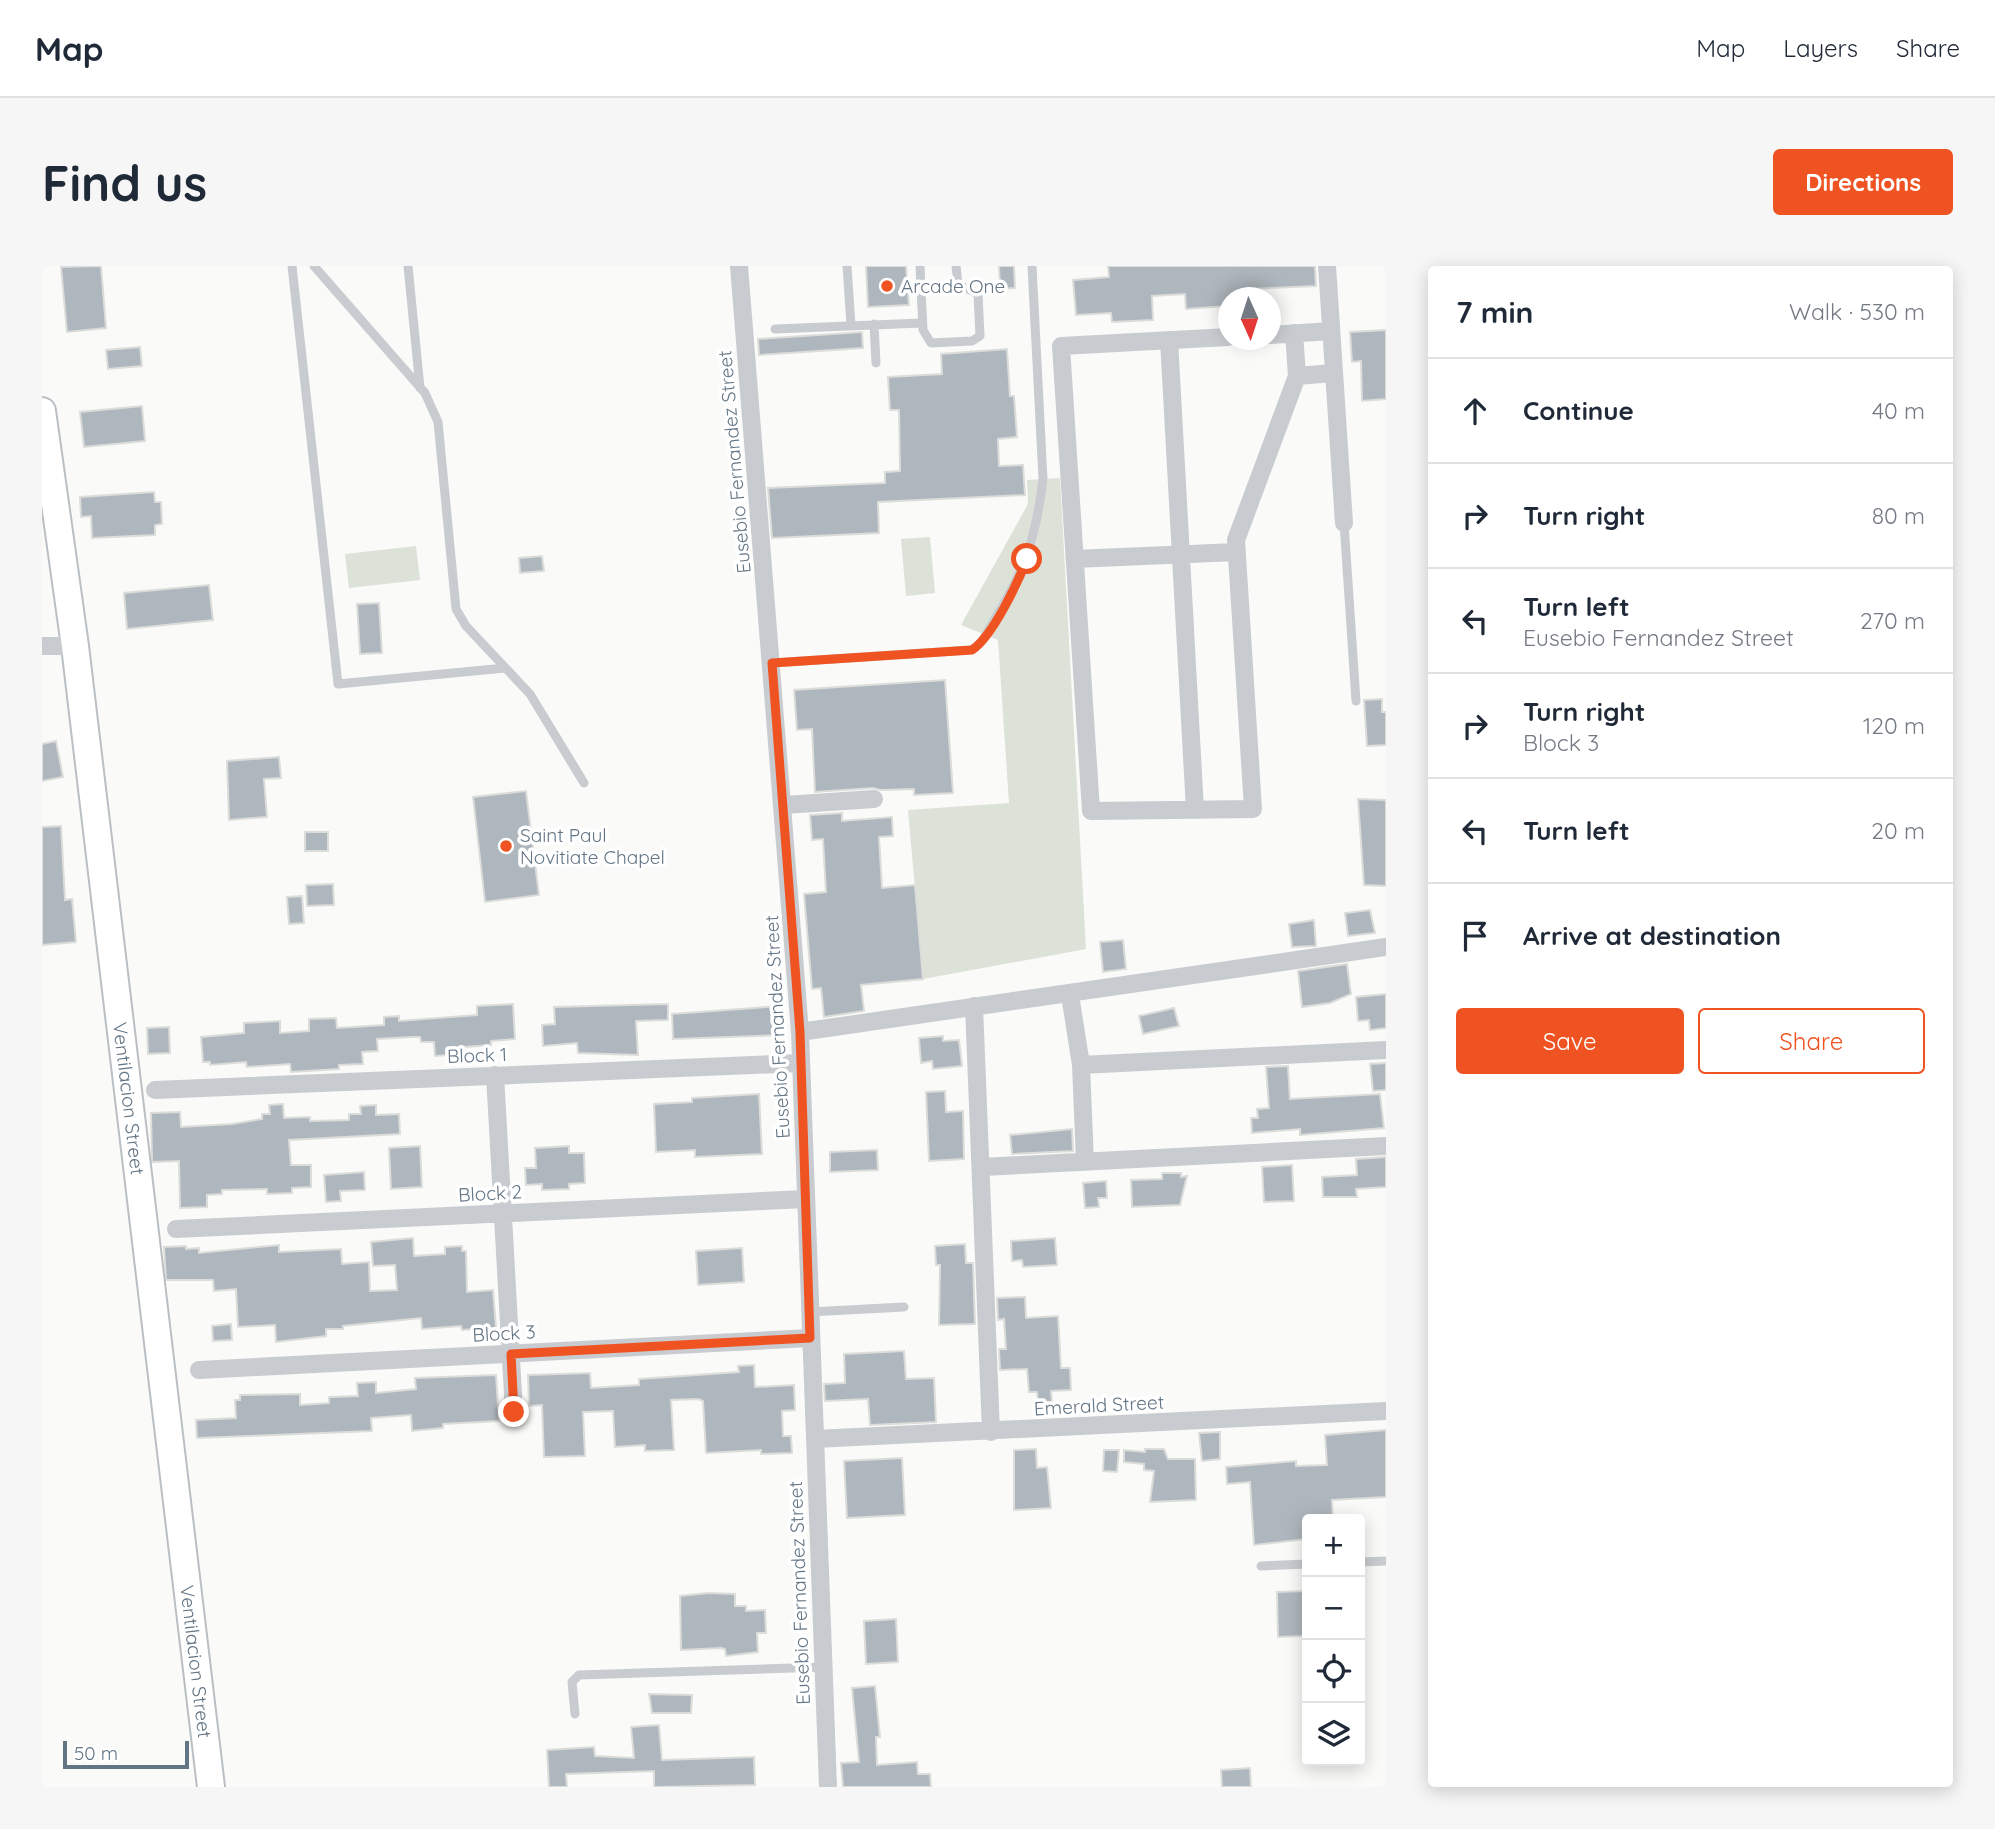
<!DOCTYPE html>
<html lang="en">
<head>
<meta charset="utf-8">
<style>
  body { margin:0; font-family:Quicksand,sans-serif; background:#f6f6f7; color:#1f2937 }
  .controls { position:absolute; right:21px; bottom:21px; display:grid; overflow:hidden; border-radius:7px; box-shadow:0 4px 18px #0003 }
  .controls button { width:63px; height:63px; display:grid; place-items:center; padding:0; border:0; border-bottom:2px solid #e0e1e3; background:#fff; color:#1f2937; font:35px sans-serif }
  .compass { position:absolute; left:1176px; top:21px; width:63px; height:63px; border-radius:50%; background:#fff; box-shadow:0 4px 18px #0003; rotate:177deg }
  .scale { position:absolute; left:21px; bottom:18px; width:126px; box-sizing:border-box; padding-left:7px; border:4px solid #637585; border-top:0; font-size:19px; line-height:24px; white-space:nowrap; color:#637585; -webkit-text-stroke:5px #fff; paint-order:stroke }
  .stop { position:absolute; width:21px; height:21px; margin:-16px; border:5px solid #ef5322; border-radius:50%; background:#fff }
  .stop.end { background:#ef5322; border-color:#fff; box-shadow:0 2px 7px #0008 }
  .list { margin:0; padding:0; list-style:none }
  h2 { display:flex; justify-content:space-between; align-items:center; height:91px; margin:0; padding:0 28px; font-size:30px }
  h2 small { font-size:23px; font-weight:400; color:#747a83 }
  .list li { display:grid; grid-template-columns:46px 1fr auto; gap:21px; align-items:center; box-sizing:border-box; height:105px; padding:0 28px; border-top:2px solid #e0e1e3 }
  .list b { display:block; font-size:26px; white-space:nowrap }
  .list p { margin:0; font-size:23px; white-space:nowrap; color:#747a83 }
  .list em { font-size:23px; font-style:normal; color:#747a83 }
  .actions { display:flex; gap:14px; padding:21px 28px }
  .actions a { flex:1; padding:16px 0; border:2px solid #ef5322; border-radius:7px; text-align:center; font-size:24px; color:#ef5322 }
  .actions .main { background:#ef5322; color:#fff }
  .icon { flex:none; width:38px; height:38px; fill:none; stroke:currentColor; stroke-width:2; stroke-linecap:round; stroke-linejoin:round }
  .map { position:relative; flex:none; width:1344px; height:1521px; overflow:hidden; border-radius:7px }
  header { display:flex; align-items:center; gap:42px; box-sizing:border-box; height:98px; padding:0 35px; background:#fff; border-bottom:2px solid #e0e1e3 }
  header strong { font-size:33px }
  nav { display:flex; gap:38px; margin-inline-start:auto; font-size:24px }
  .intro { display:flex; align-items:center; justify-content:space-between; box-sizing:border-box; height:168px; padding:0 42px }
  h1 { margin:0; font-size:49px }
  .button { padding:18px 32px; border-radius:7px; background:#ef5322; color:#fff; font-size:24px; font-weight:700 }
  main { display:flex; gap:42px; padding:0 42px }
  aside { flex:1; background:#fff; border-radius:7px; box-shadow:0 4px 18px #0003 }
  .map>svg:first-child { display:block }
  .green { fill:#dce2d8 }
  .building { fill:#aeb7bd; stroke:#dcdcda; stroke-width:2 }
  .lines { fill:none; stroke-linecap:round; stroke-linejoin:round }
  .secondary-casing { stroke:#babfc4; stroke-width:30 }
  .lane { stroke:#c8ccd0; stroke-width:9 }
  .street { stroke:#c8ccd0; stroke-width:18 }
  .secondary { stroke:#fff; stroke-width:26 }
  .route { stroke:#ef5322; stroke-width:9 }
  .poi-dot { fill:#ef5322; stroke:#fff; stroke-width:2.5 }
  .labels { text-anchor:middle; stroke-width:7; stroke-linejoin:round; paint-order:stroke }
  .poi-label { font-size:19px; fill:#637585; stroke:#fff; text-anchor:start }
  .street-label { font-size:19px; fill:#637585; stroke:#fff }
</style>
</head>
<body>
<header>
<strong>Map</strong>
<nav><a>Map</a><a>Layers</a><a>Share</a></nav>
</header>
<div class="intro"><h1>Find us</h1><a class="button">Directions</a></div>
<main>
<div class="map">
<svg width="1344" height="1521" viewBox="0 0 1344 1521">
  <rect width="100%" height="100%" fill="#fafaf8"/>
  <path class="green" d="M1018 212 1044 683 881 713 866 544 967 537 956 374 919 359 986 238 985 214Z
    M888 271 893 327 864 330 859 273Z
    M374 280 378 314 307 322 303 288Z"/>
  <path class="building" d="M59 0 64 62 25 66 19 1Z
    M824 0H864L867 39 826 41Z
    M957 0H972L973 22 958 23Z
    M1066 0H1273L1274 20 1209 23V32H1186V40L1144 43 1143 28 1110 30 1111 54 1070 56 1069 47 1034 49 1031 14 1067 11Z
    M1344 64V133L1320 135 1319 95 1310 96 1308 66Z
    M820 66 821 82 717 89 716 73Z
    M98 81 100 100 66 103 64 84Z
    M965 83 968 130H972L975 171 956 173 957 200 981 199 983 229 836 236 837 267 730 272 726 222 843 217V206L858 205 857 144H848L846 111 900 108 899 88Z
    M100 140 103 175 42 181 38 146Z
    M112 226 113 236H119L120 258 113 259V269L50 272 49 250 39 251 38 231Z
    M500 290 502 305 478 307 477 292Z
    M167 319 171 354 85 363 82 327Z
    M337 337 340 387 318 388 315 338Z
    M903 414 911 527 872 529V523L839 524 831 522 773 526 770 463 755 464 752 424Z
    M1340 433V446H1344V479L1325 480 1322 434Z
    M14 475 21 511 0 515V478Z
    M237 491 239 512 222 513 225 551 187 554 185 495Z
    M484 525 497 629 443 636 431 531Z
    M1316 533 1344 534V620L1322 619Z
    M800 547V555L850 551 851 570 837 571 840 622 873 619 881 713 819 719 822 745 782 751 779 722 770 723 762 628 784 626 781 573 770 574 768 549Z
    M19 560 23 634 30 633 34 676 0 679V561Z
    M263 566H286V585H263Z
    M291 618 292 639 265 640 264 619Z
    M260 630 262 657 247 658 245 631Z
    M1328 644 1333 667 1306 670 1303 647Z
    M1272 654 1274 680 1250 681 1247 658Z
    M1081 674 1084 703 1061 706 1058 676Z
    M1305 698 1309 728 1288 737 1260 741 1256 705Z
    M1344 728V762L1328 764 1327 754 1316 755 1314 731Z
    M471 738 473 773 449 775V779L422 781 423 788 393 790 392 776H379L378 771H370L335 773 336 785 320 786 321 798 297 799V803L249 806 248 798 205 801 204 796 168 799V796H161L159 771 202 767V757L238 755V767L267 765V753L294 752 295 762 342 759V751L357 750V755L435 749V740Z
    M626 738V754L594 755 596 789 536 787 535 777 501 780 500 759 513 758 512 741Z
    M738 740 740 769 631 773 630 748Z
    M1132 742 1137 760 1101 768 1097 750Z
    M127 761 128 787 106 788 105 762Z
    M901 770V775L917 774 920 800 891 803 890 795 879 797 877 772Z
    M1344 797V824L1331 825 1328 798Z
    M1246 800 1248 833 1338 828 1342 862 1258 869V863L1210 867 1209 852H1216L1215 843 1227 842 1224 801Z
    M903 825 904 846 921 845 922 893 887 895 884 826Z
    M717 828 720 888 653 891V884L614 886 612 838 650 836V832Z
    M241 838 242 852 268 851V855L307 854V848H319L318 840 334 839V849L357 848 358 868 247 874 249 899H269V921L250 922V927L225 928V923L180 924V928L165 929V941L138 942 137 895 110 896 109 847 138 846 139 861 190 858 220 853V848H228L227 839Z
    M1030 863 1031 885 970 888 968 869Z
    M378 880 380 921 349 923 347 882Z
    M527 880V887H542L543 917 527 918V923L500 924V918L484 919 483 902H494L493 882Z
    M835 884 836 904 788 906V886Z
    M1344 891V921L1314 923 1315 931H1281L1280 911 1315 909 1314 893Z
    M1250 899 1252 935 1222 936 1220 901Z
    M322 906 323 924 298 925 299 935 284 936 282 909Z
    M1120 907H1139V911L1145 910 1138 939 1090 941 1089 914 1120 913Z
    M1064 915 1065 932H1056L1057 941 1043 942 1041 917Z
    M371 972 372 990 403 988V981L420 980V985H424L425 1026 451 1024 454 1062 420 1064 419 1060 380 1063 379 1052 301 1060V1063H284V1070L234 1076 233 1059 196 1061 194 1023 172 1025 171 1014H124L122 981 144 980V983L157 982V987L237 979V986L299 983 300 998 327 996 328 1025 355 1024 353 999 331 1000 329 976Z
    M1013 972 1015 999 981 1001 980 994 970 995 969 975Z
    M923 978 924 997H931L933 1058 897 1059 898 999H894L893 980Z
    M700 982 702 1016 656 1019 654 985Z
    M983 1031 984 1052 1016 1050 1019 1102H1028L1029 1124 1009 1125 1010 1136 996 1138 995 1126H987L985 1103 958 1104 957 1083H964L962 1053 956 1054 955 1032Z
    M189 1058 190 1074 171 1075 170 1060Z
    M862 1085 864 1113 892 1112 894 1156 828 1159 826 1133 783 1135 782 1118 803 1117 802 1088Z
    M712 1099 713 1121 752 1119 753 1144 740 1145 741 1170H749L750 1187 719 1188V1184L664 1187 661 1135 656 1133 629 1134 632 1184 603 1185V1179L573 1181 571 1145 541 1146 543 1190 502 1191 500 1139 487 1140 486 1109 548 1107 549 1122 597 1119V1113L697 1106 696 1100Z
    M454 1109 457 1155 401 1158V1162L370 1165 369 1149 329 1152 330 1165 155 1172 154 1154 194 1152 193 1134H198V1129L258 1128V1139L287 1137V1131L316 1130 315 1117 334 1116V1127L374 1123 373 1112Z
    M1344 1164V1231L1290 1234 1291 1253H1265V1273L1212 1279 1208 1216 1185 1218 1184 1201 1254 1195V1200L1285 1199 1283 1169Z
    M1178 1166V1193L1160 1195 1157 1167Z
    M994 1183 995 1202 1005 1201 1009 1242 972 1244V1184Z
    M1103 1183H1122L1126 1193H1153L1154 1234 1108 1236 1112 1205 1102 1204V1198L1082 1196V1184L1103 1186Z
    M1062 1184H1077L1075 1206 1061 1205Z
    M860 1192 863 1249 805 1252 802 1195Z
    M1265 1325V1370L1236 1371 1235 1326Z
    M666 1327 693 1328V1340H704V1345L723 1344 724 1367H715L716 1386 684 1390 683 1383 679 1382 639 1384 638 1330Z
    M854 1353 856 1396 824 1398 822 1355Z
    M833 1420 838 1471H834L835 1499 875 1496 876 1508H888L889 1521H801L799 1497 817 1496 810 1422Z
    M607 1428 650 1429 649 1447H610Z
    M617 1459 620 1494 712 1491 713 1519 612 1521V1505L524 1508 525 1521H507L505 1484 552 1481 553 1490 592 1492 589 1461Z
    M1208 1502 1209 1521H1180L1179 1504Z"/>
  <g class="lines">
    <g class="secondary-casing">
      <g id="secondary">
        <path id="s1" d="M0 145 33 380 169 1521"/>
      </g>
    </g>
    <path class="lane" d="M250 0 296 418 463 402
      M272 0 383 127 396 156 414 343 424 360 488 428 542 517
      M366 0 378 122
      M805 0 809 59
      M878 0 881 64 889 77 930 75 938 70 936 28 916 18 914 0
      M878 23 916 18
      M832 58 834 97
      M733 63 880 57
      M1302 257 1314 435
      M730 397 928 384C939 381 945 366 951 356 982 305 994 273 1001 213L990 0
      M767 1046 862 1041
      M1318 1296 1344 1295
      M1219 1300 1265 1298
      M533 1448 530 1416 537 1409 781 1401"/>
    <path class="street" d="M697 0 758 766 786 1521
      M1285 0 1302 257
      M1228 69 1289 65
      M1186 71 1019 80 1049 545 1211 543 1194 274 1255 110 1252 67
      M1127 74 1153 544
      M1255 110 1292 107
      M1033 293 1194 286
      M0 380H33
      M742 539 832 533
      M1028 729 1039 799 1043 896
      M932 740 949 1166
      M758 766 1344 681
      M1039 799 1344 784
      M453 809 472 1146
      M113 824 759 797
      M940 901 1344 880
      M134 963 764 933
      M157 1104 768 1072
      M773 1173 1344 1145"/>
    <use href="#secondary" class="secondary"/>
  </g>
  <g class="lines">
    <path class="route" d="M472 1146 469 1088 768 1072 758 766 730 397 930 384C951 370 976 316 985 293"/>
  </g>
  <g class="poi-dot">
    <circle cx="845" cy="20" r="7"/>
    <circle cx="464" cy="580" r="7"/>
  </g>
  <g class="labels">
    <g class="poi-label">
      <text x="859" y="27">Arcade One</text>
      <text x="478" y="576">Saint Paul<tspan x="478" dy="22">Novitiate Chapel</tspan></text>
    </g>
    <g class="street-label">
      <text transform="translate(692 196) rotate(-95)" y="7">Eusebio Fernandez Street</text>
      <text transform="translate(735 761) rotate(-93)" y="7">Eusebio Fernandez Street</text>
      <text transform="translate(435 789) rotate(-2)" y="7">Block 1</text>
      <text dy="7" stroke="none"><textPath href="#s1" startOffset="693">Ventilacion Street</textPath></text>
      <text transform="translate(448 927) rotate(-3)" y="7">Block 2</text>
      <text transform="translate(462 1067) rotate(-3)" y="7">Block 3</text>
      <text transform="translate(1057 1139) rotate(-3)" y="7">Emerald Street</text>
      <text transform="translate(757 1327) rotate(-92)" y="7">Eusebio Fernandez Street</text>
      <text dy="7" stroke="none"><textPath href="#s1" startOffset="1260">Ventilacion Street</textPath></text>
    </g>
  </g>
</svg>
<div class="controls">
<button>+</button>
<button>−</button>
<button><svg class="icon" aria-label="locate" viewBox="0 0 24 24"><circle cx="12" cy="12" r="6"/><path d="M12 2v4M12 18v4M2 12h4M18 12h4"/></svg></button>
<button><svg class="icon" aria-label="layers" viewBox="0 0 24 24"><path d="M12 4l9 5-9 5-9-5zM3 14l9 5 9-5"/></svg></button>
</div>
<svg class="compass" viewBox="-18 -18 36 36"><path d="M0-13l5 13h-10z" fill="#e53935"/><path d="M0 13l5-13h-10z" fill="#747a83"/></svg>
<div class="scale">50 m</div>
<div class="stop" style="left:985px;top:293px"></div>
<div class="stop end" style="left:472px;top:1146px"></div>
</div>
<aside>
<h2>7 min<small>Walk · 530 m</small></h2>
<ul class="list">
<li><svg class="icon" aria-label="ahead" viewBox="0 0 24 24"><path d="M12 20V5M6 11l6-6 6 6"/></svg><div><b>Continue</b></div><em>40 m</em></li>
<li><svg class="icon" aria-label="right" viewBox="0 0 24 24"><path d="M7 20v-9h11M14 6l5 5-5 5"/></svg><div><b>Turn right</b></div><em>80 m</em></li>
<li><svg class="icon" aria-label="left" viewBox="0 0 24 24"><path d="M17 20v-9H6M10 6l-5 5 5 5"/></svg><div><b>Turn left</b><p>Eusebio Fernandez Street</p></div><em>270 m</em></li>
<li><svg class="icon" aria-label="right" viewBox="0 0 24 24"><path d="M7 20v-9h11M14 6l5 5-5 5"/></svg><div><b>Turn right</b><p>Block 3</p></div><em>120 m</em></li>
<li><svg class="icon" aria-label="left" viewBox="0 0 24 24"><path d="M17 20v-9H6M10 6l-5 5 5 5"/></svg><div><b>Turn left</b></div><em>20 m</em></li>
<li><svg class="icon" aria-label="arrive" viewBox="0 0 24 24"><path d="M6 21V4h12l-3 4 3 4H6"/></svg><div><b>Arrive at destination</b></div></li>
</ul>
<div class="actions"><a class="main">Save</a><a>Share</a></div>
</aside>
</main>
</body>
</html>
